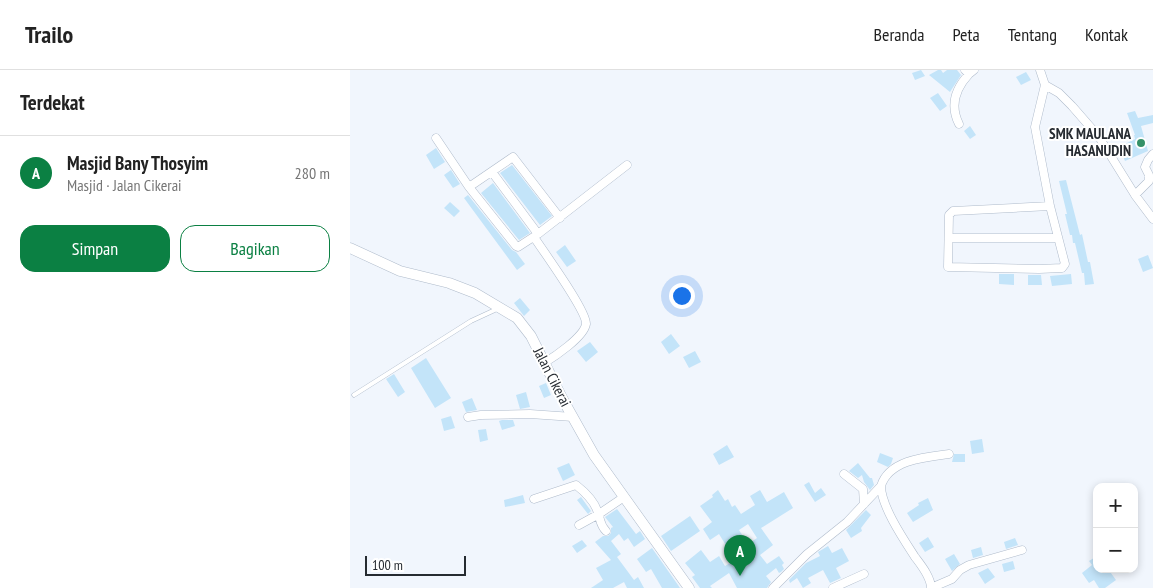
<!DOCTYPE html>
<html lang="id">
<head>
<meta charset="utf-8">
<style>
  body { margin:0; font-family:"PT Sans Narrow",sans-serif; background:#f2f2f2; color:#222 }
  .controls { position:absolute; right:15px; bottom:15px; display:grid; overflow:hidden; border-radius:10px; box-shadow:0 2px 8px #0003 }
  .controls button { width:45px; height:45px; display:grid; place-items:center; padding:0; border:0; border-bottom:1px solid #e0e0e0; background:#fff; color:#222; font:25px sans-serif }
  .scale { position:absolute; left:15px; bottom:12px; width:101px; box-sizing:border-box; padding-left:5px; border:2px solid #262b31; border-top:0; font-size:14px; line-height:18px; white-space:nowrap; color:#262b31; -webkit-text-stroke:4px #fff; paint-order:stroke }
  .you { position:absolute; left:331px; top:225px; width:18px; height:18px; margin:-12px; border:4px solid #fff; border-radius:50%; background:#1a73e8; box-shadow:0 0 0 8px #1a73e833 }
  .badge { display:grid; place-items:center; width:32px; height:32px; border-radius:50%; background:#0b8043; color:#fff; font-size:16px; font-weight:700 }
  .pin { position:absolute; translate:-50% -41px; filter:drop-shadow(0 1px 2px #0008) }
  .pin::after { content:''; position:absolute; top:26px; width:18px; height:15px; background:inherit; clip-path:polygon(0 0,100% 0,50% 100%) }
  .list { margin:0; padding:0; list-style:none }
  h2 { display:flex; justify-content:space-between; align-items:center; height:65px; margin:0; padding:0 20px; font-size:21px }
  h2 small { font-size:16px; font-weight:400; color:#767676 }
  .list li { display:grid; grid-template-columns:32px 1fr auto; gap:15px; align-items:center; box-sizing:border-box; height:75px; padding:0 20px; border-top:1px solid #e0e0e0 }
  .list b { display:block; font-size:19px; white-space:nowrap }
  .list p { margin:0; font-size:16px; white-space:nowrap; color:#767676 }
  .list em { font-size:16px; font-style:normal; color:#767676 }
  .actions { display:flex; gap:10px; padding:15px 20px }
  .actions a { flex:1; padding:11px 0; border:1px solid #0b8043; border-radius:15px; text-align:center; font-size:18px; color:#0b8043 }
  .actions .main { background:#0b8043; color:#fff }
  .map { position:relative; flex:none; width:803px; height:518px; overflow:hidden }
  header { display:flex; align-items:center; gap:30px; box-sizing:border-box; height:70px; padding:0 25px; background:#fff; border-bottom:1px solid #e0e0e0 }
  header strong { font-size:24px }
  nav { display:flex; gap:28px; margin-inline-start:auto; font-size:18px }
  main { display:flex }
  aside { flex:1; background:#fff }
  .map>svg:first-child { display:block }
  .building { fill:#c3e4f9; fill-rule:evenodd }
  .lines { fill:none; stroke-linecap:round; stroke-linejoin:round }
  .service-casing { stroke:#afbbcb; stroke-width:5 }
  .minor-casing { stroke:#afbbcb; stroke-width:9 }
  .tertiary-casing { stroke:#afbbcb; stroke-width:11 }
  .service { stroke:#fff; stroke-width:4 }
  .minor { stroke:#fff; stroke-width:8 }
  .tertiary { stroke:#fff; stroke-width:10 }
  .poi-dot { fill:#359168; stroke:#fff; stroke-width:2 }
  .labels { text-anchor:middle; stroke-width:4; stroke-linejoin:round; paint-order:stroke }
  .poi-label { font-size:15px; font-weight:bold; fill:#262b31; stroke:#fff; text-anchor:end }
  .street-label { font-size:15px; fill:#262b31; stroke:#fff }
</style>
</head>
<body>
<header>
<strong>Trailo</strong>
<nav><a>Beranda</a><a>Peta</a><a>Tentang</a><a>Kontak</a></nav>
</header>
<main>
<aside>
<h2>Terdekat<small></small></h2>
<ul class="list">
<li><span class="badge">A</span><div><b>Masjid Bany Thosyim</b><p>Masjid · Jalan Cikerai</p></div><em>280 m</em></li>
</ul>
<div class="actions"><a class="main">Simpan</a><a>Bagikan</a></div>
</aside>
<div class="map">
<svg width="803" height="518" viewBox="0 0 803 518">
  <rect width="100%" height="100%" fill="#f1f6fd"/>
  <path class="building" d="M571 0 575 6 565 10 562 3Z
    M588 0H591L593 3 597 0H607L611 5 600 22 579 5Z
    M676 2 681 10 671 15 666 7Z
    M588 23 597 36 590 41 580 28Z
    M785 41 788 48 803 45V53L791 56 798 81 775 91 769 77 785 69 784 65H785L777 43Z
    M620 56 626 65 620 69 614 61Z
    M86 78 95 92 84 99 76 85Z
    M162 95 202 146 190 155 150 103Z
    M101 100 110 114 103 118 94 105Z
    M716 110 730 165 732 164 738 192H740L744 214 735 215 734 203H732L725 173H723L722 165H720L715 144H717L709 111Z
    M143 113 180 163 169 170 131 123Z
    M118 125 162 180 166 182 175 194 167 200 114 128Z
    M100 132 110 141 104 147 94 138Z
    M215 175 226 191 217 197 206 182Z
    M798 185 803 198 793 202 788 189Z
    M649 204H664V215L649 214Z
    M721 204 722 214 702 216 700 206Z
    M678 205H691L692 215H678Z
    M170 228 180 240 174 246 164 233Z
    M321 264 330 276 319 284 311 272Z
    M240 272 248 282 236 292 227 281Z
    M345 281 351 292 339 298 333 287Z
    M76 288 101 328 85 338 61 298Z
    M44 304 55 322 48 327 36 309Z
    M196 313 201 325 194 328 189 316Z
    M176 322 180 337 170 339 166 325Z
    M122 328 127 340 116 342 112 332Z
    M101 346 105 358 94 361 91 349Z
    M152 350H163L165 356 152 360 149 351Z
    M136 359 138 370 130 372 128 360Z
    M632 369 634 382 622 384 620 371Z
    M377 375 384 387 369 395 363 384Z
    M530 383 543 388 541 394 538 397 527 392Z
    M604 384H615V392H602Z
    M219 393 225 405 213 411 207 398Z
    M508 393 520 408H522L524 415 520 420 514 412 512 405 508 408 499 401Z
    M459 412 465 423 471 418 476 425 465 432 454 415Z
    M368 420 375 431 378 429 382 437 385 435 391 444 405 435 400 426 410 420 417 432 434 422 443 438 411 458 423 475 410 485 417 494 429 486 434 493 432 495 434 499 431 502 429 503 426 498 416 506 421 512 417 518H387L379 503 360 516 362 518H350L342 507 345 505 335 493 351 480 360 492 369 486 375 496 385 490 369 464 360 470 353 459 362 452 350 436 363 427 362 425ZM398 454 407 468 398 474 389 460Z
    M173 425 175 433 155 437 154 430Z
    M231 427 241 441 238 444 227 430Z
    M578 428 583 440 563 452 557 443 569 435 568 433Z
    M267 439 286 464 290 461 295 469 284 477 278 468 274 471 269 464 261 471 271 484 267 487 284 510 288 507 294 518H277L274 512 263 518H241L253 510 246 498 261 490 245 472 253 466H258L261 463V458L263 457 255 447Z
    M516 440 521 445 511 458 512 461 501 468 496 460Z
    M340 446 350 461 321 481 311 466Z
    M578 467 584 477 575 482 569 473Z
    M665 468 668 475 656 479 654 472Z
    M232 470 237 476 227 483 222 476Z
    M478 476 482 483 492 478 499 491 486 498 491 508 480 513 473 500 458 508 461 513 453 518 447 508 440 513 439 510 456 493 470 486 468 482Z
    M631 477 633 485 623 488 621 480Z
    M302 478 328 515 330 518H312L301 499 296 502 287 489Z
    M604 484 610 494 602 501 595 489Z
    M747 486V499H758L766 510 755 518H749L744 510 739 513 732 503 742 495 739 491Z
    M663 491 665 499 654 502 652 494Z
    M638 498 645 507 635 514 628 503Z"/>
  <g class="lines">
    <g class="service-casing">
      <path id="service" d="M4 325 121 251 147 239"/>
    </g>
    <g class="minor-casing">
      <path id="minor" d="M615 0 619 4 624 0
        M690 0 695 15 709 23 722 36 749 67 785 125 803 149
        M695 15 685 57 700 136 715 194 712 198 689 199 598 197 599 145 603 141 700 136
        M609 54C600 36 605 19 619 4
        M86 68 119 117 166 176 168 177 188 164 277 95
        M142 102 188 164
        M119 117 163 87 210 148
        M785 125 799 111V105L795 97 798 90 803 84
        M184 167C193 181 237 241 236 254 234 267 204 287 194 293
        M599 168H708
        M118 347 131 345 180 344 223 347
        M494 404 513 419 514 434
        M184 429 226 415C235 422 245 432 248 443 251 451 250 455 256 461
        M229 455 249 444 274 427
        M423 518 457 484 497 452 531 416
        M483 518 514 504
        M581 518C581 507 571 495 565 487 554 470 531 436 531 416 539 390 575 387 599 384
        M581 518 602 509 610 500 619 495 672 480"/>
    </g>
    <g class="tertiary-casing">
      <path id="tertiary" d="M0 178 50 201 99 213 125 223 167 248 181 266 212 328 244 385 339 518"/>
    </g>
    <use href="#service" class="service"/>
    <use href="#minor" class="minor"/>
    <use href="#tertiary" class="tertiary"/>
  </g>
  <circle class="poi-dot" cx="791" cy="73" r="5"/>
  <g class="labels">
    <g class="poi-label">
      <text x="781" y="69">SMK MAULANA<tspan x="781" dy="17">HASANUDIN</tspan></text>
    </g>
    <g class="street-label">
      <text transform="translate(202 307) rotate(63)" y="5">Jalan Cikerai</text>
    </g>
  </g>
</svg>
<div class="controls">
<button>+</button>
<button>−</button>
</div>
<div class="scale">100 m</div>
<div class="you"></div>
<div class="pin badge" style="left:390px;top:506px">A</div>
</div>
</main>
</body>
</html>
